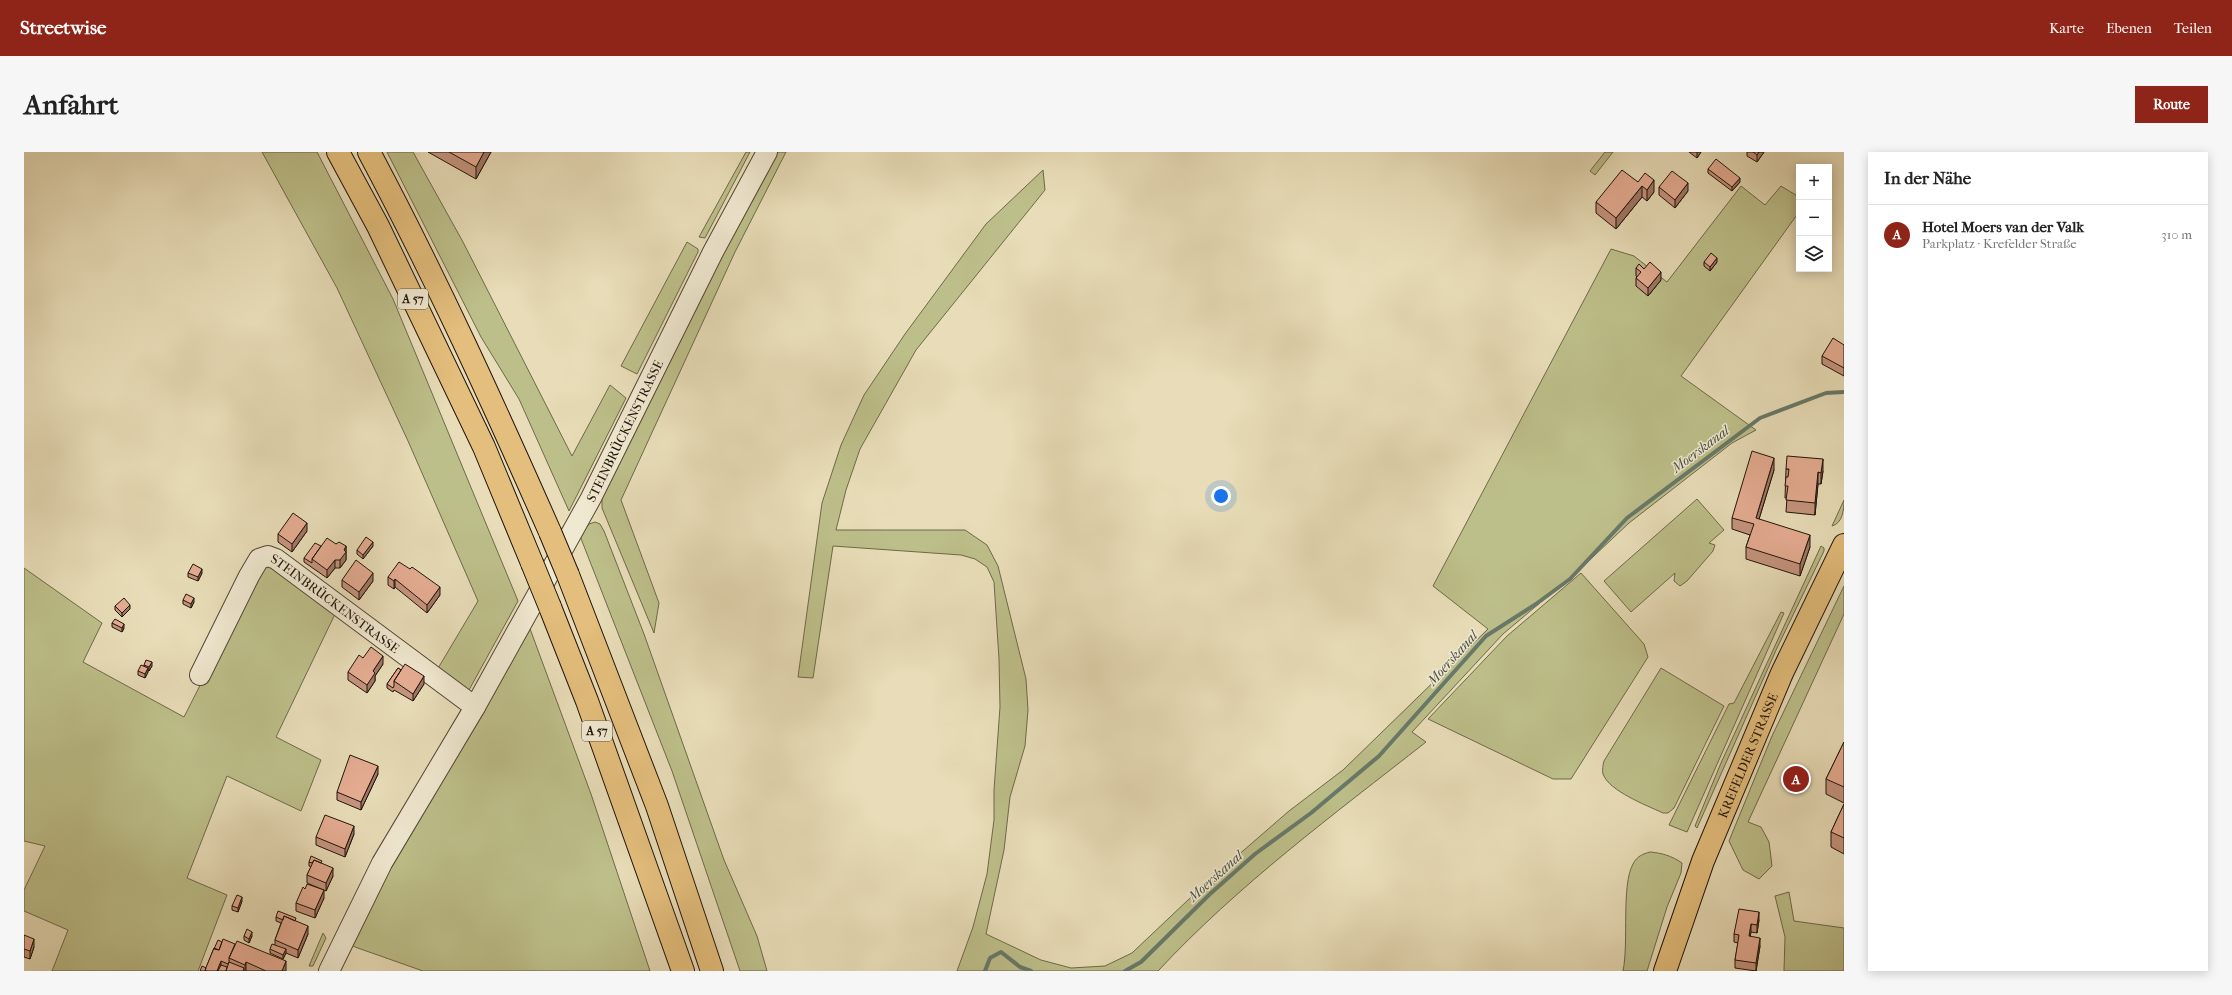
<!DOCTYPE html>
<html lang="de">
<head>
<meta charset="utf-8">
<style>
  body { margin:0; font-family:"IM FELL French Canon",serif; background:#f6f6f6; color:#222 }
  .controls { position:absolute; right:12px; top:12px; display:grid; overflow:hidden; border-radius:0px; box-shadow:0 2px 10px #0003 }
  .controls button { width:36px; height:36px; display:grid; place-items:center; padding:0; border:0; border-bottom:1px solid #e0e0e0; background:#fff; color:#222; font:20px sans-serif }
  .you { position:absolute; left:1197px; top:344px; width:14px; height:14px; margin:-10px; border:3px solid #fff; border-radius:50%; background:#1a73e8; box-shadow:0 0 0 6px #1a73e833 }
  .badge { display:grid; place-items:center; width:26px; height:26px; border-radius:50%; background:#8f2418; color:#fff; font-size:13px; font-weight:700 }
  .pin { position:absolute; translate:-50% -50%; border:2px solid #fff; box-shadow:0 1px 4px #0006 }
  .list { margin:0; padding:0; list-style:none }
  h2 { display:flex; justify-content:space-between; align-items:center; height:52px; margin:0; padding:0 16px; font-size:17px }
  h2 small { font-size:13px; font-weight:400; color:#767676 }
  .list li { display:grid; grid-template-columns:26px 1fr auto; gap:12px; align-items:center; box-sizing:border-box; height:60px; padding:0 16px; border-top:1px solid #e0e0e0 }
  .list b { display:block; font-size:15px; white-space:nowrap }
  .list p { margin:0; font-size:13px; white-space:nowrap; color:#767676 }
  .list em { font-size:13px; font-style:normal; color:#767676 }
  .icon { flex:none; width:22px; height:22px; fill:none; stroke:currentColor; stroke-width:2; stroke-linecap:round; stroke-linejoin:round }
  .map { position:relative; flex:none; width:1820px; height:819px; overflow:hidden; border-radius:0px }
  header { display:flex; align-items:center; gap:24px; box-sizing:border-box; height:56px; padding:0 20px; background:#8f2418; color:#fff }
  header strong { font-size:19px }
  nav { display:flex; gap:22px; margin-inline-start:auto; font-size:14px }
  .intro { display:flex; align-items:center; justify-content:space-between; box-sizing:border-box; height:96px; padding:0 24px }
  h1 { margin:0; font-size:28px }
  .button { padding:10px 18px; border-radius:0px; background:#8f2418; color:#fff; font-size:14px; font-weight:700 }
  main { display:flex; gap:24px; padding:0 24px }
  aside { flex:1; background:#fff; border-radius:0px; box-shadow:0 2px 10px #0003 }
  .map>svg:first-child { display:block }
  .green { fill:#bdbf8a; stroke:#6e694a }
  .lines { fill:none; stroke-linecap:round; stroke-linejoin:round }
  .stream { stroke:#687969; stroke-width:4 }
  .minor-casing { stroke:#524636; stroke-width:22 }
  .major-casing { stroke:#20130a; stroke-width:24 }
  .highway-casing { stroke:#20130a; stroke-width:24 }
  .minor { stroke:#f0e9d1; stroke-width:20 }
  .major { stroke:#e4be7c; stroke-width:22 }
  .highway { stroke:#e4be7c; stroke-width:22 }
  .highway-bridge-casing { stroke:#20130a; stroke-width:24; stroke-linecap:butt }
  .highway-bridge { stroke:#e4be7c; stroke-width:22 }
  .wall { fill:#c5947e; stroke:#20130a }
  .shaded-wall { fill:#a07866; stroke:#20130a }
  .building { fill:#e5ac92; stroke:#20130a }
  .labels { text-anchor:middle; stroke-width:3; stroke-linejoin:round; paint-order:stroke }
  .shield { fill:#f0e9d1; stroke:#5e5346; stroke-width:1 }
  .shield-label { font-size:12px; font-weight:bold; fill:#20130a }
  .street-label { font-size:13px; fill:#20130a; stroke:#f0e9d1 }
  .water-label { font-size:14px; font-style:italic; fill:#4a4e42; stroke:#f0e9d1 }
</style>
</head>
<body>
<header>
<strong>Streetwise</strong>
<nav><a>Karte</a><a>Ebenen</a><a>Teilen</a></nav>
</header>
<div class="intro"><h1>Anfahrt</h1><a class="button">Route</a></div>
<main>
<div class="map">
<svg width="1820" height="819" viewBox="0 0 1820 819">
  <rect width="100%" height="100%" fill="#e8ddb8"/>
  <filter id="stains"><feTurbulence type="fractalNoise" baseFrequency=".005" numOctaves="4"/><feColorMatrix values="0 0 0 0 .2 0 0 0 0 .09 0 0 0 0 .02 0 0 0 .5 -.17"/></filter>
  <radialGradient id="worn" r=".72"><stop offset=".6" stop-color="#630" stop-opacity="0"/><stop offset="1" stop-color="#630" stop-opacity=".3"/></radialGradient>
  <path class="green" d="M238 0H293L369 147 494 449 445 538 441 539 413 518 454 449 384 289 313 136Z
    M363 0H389L439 90 548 304 586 233 602 246 545 359 495 247 457 185Z
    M722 0H726L681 86 675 85Z
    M751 0H762L711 100 597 348 635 451 630 481 578 356V344L699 98Z
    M1581 0H1589L1571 23 1566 19Z
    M1019 18 1021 38 892 198 836 297 822 338 812 378H941L963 393 974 414 1002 527 1004 558 1001 594 986 645 980 698 962 782 1017 808 1047 816 1081 814 1108 801 1182 731 1265 659 1319 618 1464 477 1409 434 1587 97 1610 104 1643 130 1717 34 1741 53 1757 34 1775 45V60L1657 224 1732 278 1708 291 1605 371 1554 419 1479 482 1388 580 1402 590C1309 663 1214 733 1134 819H933L949 775 963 722 970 668V638L976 555 975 507 970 430 963 415 951 407 937 403 809 394 789 526 774 525 798 351 817 293 840 243 881 182 962 72Z
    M663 90 674 97V100L613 222 597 214Z
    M1673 347 1700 378 1685 391 1691 393 1689 399 1663 429 1656 434 1650 429 1651 421 1607 460 1580 429Z
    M1820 348C1820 357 1819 371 1808 374Z
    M571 370 576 372 580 379 620 482 700 708 733 784 743 819H716L648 619 556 384 565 372Z
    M1797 394 1800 396V399L1753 496 1673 676 1671 674 1697 611Z
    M241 411 312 460 252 585 297 608 277 659 203 624 163 726 203 743 174 819H28L44 778 0 759V738L21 694 0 689V416L78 471 59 510 160 565 230 427Z
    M1557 421 1620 492 1624 505 1547 627H1529L1404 567 1483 484Z
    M1820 434V462L1724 670 1737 675 1745 690 1748 714 1735 727 1719 718 1705 689 1748 584Z
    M1757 460 1760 461 1663 680 1645 673 1705 552 1710 551Z
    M505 474 567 642 626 819H399L331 795 326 792 368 707Z
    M1637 516 1700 554 1650 656 1644 661H1639C1622 653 1585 639 1579 622 1578 618 1579 613 1580 609Z
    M1626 700C1638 701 1648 704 1658 711L1657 721 1643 755 1623 819H1599C1605 790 1597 734 1609 712 1613 704 1619 702 1626 700Z
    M1765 740 1770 769 1820 776V819H1760L1761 785 1751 744Z
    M299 781 302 786 289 814H285Z"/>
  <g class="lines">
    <path class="stream" d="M961 819 966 806 977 800 996 815 1007 819
      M1101 819 1117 810 1186 742 1231 702 1287 661 1355 604 1462 484 1512 452 1546 427 1603 366 1736 266 1802 241 1820 240"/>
    <g class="minor-casing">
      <g id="minor">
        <path id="s1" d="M176 523 225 424 235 407 244 404 252 407 451 555"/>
        <path id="s2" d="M305 819 358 711 451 555 567 346 689 100 743 0"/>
      </g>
    </g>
    <g class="major-casing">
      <g id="major">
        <path id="s3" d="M1641 819 1679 709 1758 521 1820 393"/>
      </g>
    </g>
    <g class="highway-casing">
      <path id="highway" d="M314 0 354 74 460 295 508 411
        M345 0C411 124 469 251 526 380
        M544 423 633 654 688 819
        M526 455 563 549 659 819"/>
    </g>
    <use href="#minor" class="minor"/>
    <use href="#major" class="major"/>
    <use href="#highway" class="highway"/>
    <g class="highway-bridge-casing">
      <path id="highway-bridge" d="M526 380 544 423
        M508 411 526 455"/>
    </g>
    <use href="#highway-bridge" class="highway-bridge"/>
  </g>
  <path class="wall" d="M404 0H467L452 27Z
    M1665 0H1677L1673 6Z
    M1723 0H1740L1733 10 1723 4Z
    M1684 17 1716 30 1708 39 1684 21Z
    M1614 30 1630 40 1623 49 1618 45 1592 77 1572 61V50Z
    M1635 35 1664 39 1651 56 1635 43Z
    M1680 110H1693L1686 119 1680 114Z
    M1612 116 1620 117 1637 128 1624 144 1612 134V126L1613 125 1612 124Z
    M1820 193V224L1798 212V204Z
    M1762 317 1799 319 1797 332H1794L1791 363 1762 360 1763 346H1761Z
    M1750 318 1735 367 1786 395 1776 424 1722 407V395L1726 383 1708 377V366Z
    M283 379 268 400 254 390V382Z
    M312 392 322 394V408L316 416H311L303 426 280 410V406Z
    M349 394 339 407 333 402V398Z
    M164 421H178L174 429 164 425Z
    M364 425 416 443 403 461 371 435 370 437 364 433Z
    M318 428 349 429 335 448 318 435Z
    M159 448 170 450 167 456 159 452Z
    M91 454 106 457 98 465 91 458Z
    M88 471 100 476 98 480 88 475Z
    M339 506 359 512 351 524V529L343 541 324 528V520Z
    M120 513 128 514 125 519 124 518V520L121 526 114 523V519L120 514Z
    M374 516 400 532 389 549 370 538 369 540 363 536V532Z
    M1820 590V651L1802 642V627Z
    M354 622 337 658 313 648V640Z
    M1820 652V702L1807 695V680Z
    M330 682 321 705 292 693V685Z
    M285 710 298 712 309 724 302 739 283 731V723L287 715 285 714Z
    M300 746 291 766 272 759V751Z
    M218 749 214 760 208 758V754Z
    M252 765 272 769 284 782 274 806 262 801 259 807 246 801V797L251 793V788L257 771 252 769Z
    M1735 768 1733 781 1727 780 1726 784 1736 794 1732 819 1711 816V808L1714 791 1710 790V782Z
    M0 783 10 795 6 807 0 805Z
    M220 784H228L225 791 220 788Z
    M190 796 262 819H176L182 816Z"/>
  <path class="shaded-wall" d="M460 0H467L452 27V15Z
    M1673 0H1677L1673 6Z
    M1735 0H1740L1733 10V3Z
    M1716 26V30L1708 39V35Z
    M1630 28V40L1623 49V38Z
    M1664 31V39L1651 56V48Z
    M1618 34V45L1592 77V66Z
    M1693 106V110L1686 119V115Z
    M1637 120V128L1624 144V136Z
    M1750 306V318L1732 377V366Z
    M1799 307V319L1797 332V321Z
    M1794 320V332L1791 363V351Z
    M283 371V379L268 400V392Z
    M1786 383V395L1776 424V412Z
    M349 390V394L339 407V403Z
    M322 394V408L316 416V408Z
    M311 408V416L303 426V418Z
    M178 417V421L174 429V425Z
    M349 421V429L335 448V440Z
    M371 427V435L370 437V429Z
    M416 435V443L403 461V453Z
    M170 446V450L167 456V452Z
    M106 453V457L98 465V461Z
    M100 472V476L98 480V476Z
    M359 504V512L351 524V529L343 541V533L349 519Z
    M128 510V514L125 519V515Z
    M124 516V520L121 526V522Z
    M400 524V532L389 549V542Z
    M354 614V622L337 658V650Z
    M330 674V682L321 705V697Z
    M309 716V724L302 739V731Z
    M300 738V746L291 766V758Z
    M218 745V749L214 760V756Z
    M1735 760V768L1733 781V773Z
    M1727 772V780L1725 792V784Z
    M284 774V782L274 806V798Z
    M228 780V784L225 791V787Z
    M1736 786V794L1732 819V811Z
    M10 787V795L6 807V799Z
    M262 797V801L259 807V803Z
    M197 809V817L196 819H193Z
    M262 809V819H258Z
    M222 810V819H221V813Z"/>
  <path class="building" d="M425 0H460L452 15Z
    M1729 0H1735L1733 3Z
    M1692 7 1716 26 1708 35 1684 17Z
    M1598 18 1614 30 1621 21 1630 28 1623 38 1618 34 1592 66 1572 50Z
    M1648 19 1664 31 1651 48 1635 35Z
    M1687 101 1693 106 1686 115 1680 110Z
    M1626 110 1637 120 1624 136 1612 126 1617 120 1612 116 1615 112 1620 117Z
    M1809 186 1820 193V216L1798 204Z
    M1728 299 1750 306 1732 366 1786 383 1776 412 1722 395 1730 372 1708 366Z
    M1763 304 1799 307 1797 321 1794 320 1791 351 1762 348 1764 334H1761L1762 325H1764L1765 317H1762Z
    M269 361 283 371 268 392 254 382Z
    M342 385 349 390 339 403 333 398Z
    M303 386 312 392 315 390 322 394 320 398 322 400 316 408H311L303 418 288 407Z
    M291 391 297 394 288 407V411L280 406Z
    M332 408 349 421 335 440 318 428Z
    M375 410 386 417 388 415 416 435 403 453 371 427 370 429 364 425Z
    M169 412 178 417 174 425 164 421Z
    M162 442 170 446 167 452 159 448Z
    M100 446 106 453 98 461 91 454Z
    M91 467 100 472 98 476 88 471Z
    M347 495 359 504 349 519 351 521 343 533 324 520 335 503 339 506Z
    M122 508 128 510 125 515 120 513Z
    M381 512 400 524 389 542 370 529Z
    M117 513 124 516 121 522 114 519Z
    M374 516 377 518 370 529V534L369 536 363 532Z
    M1820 590V635L1802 627Z
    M326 603 354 614 337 650 313 640Z
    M1820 652V686L1807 680Z
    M301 663 330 674 321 697 292 685Z
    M287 704 298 709 297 711 290 708 288 711 285 710Z
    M290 708 309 716 302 731 283 723Z
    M283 732 300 738 291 758 272 751 279 735 281 737Z
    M213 743 218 745 214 756 208 754Z
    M1715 757 1735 760 1733 773 1727 772 1725 784 1736 786 1732 811 1711 808 1715 783 1710 782Z
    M254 759 272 766 271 769 260 764 259 768 252 765Z
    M260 764 284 774 274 798 251 788Z
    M223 777 228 780 225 787 220 784Z
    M0 783 10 787 6 799 0 797Z
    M199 787 211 792 205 806V810L204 812 197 809 193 819H183L181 818 190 796 195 798Z
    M194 788 198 790 195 798 190 797Z
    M213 789 262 809 258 819H242L222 810 221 813 205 806Z
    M248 792 262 797 259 803 246 797Z
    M205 810 220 816 219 819H202Z
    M197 813 203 815 202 819H194Z
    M178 814 182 816 181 819H176Z"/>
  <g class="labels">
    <g class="shield">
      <rect x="374" y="137" width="30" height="20" rx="3"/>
      <rect x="558" y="569" width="30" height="20" rx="3"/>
    </g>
    <g class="shield-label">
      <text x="389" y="151">A 57</text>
      <text x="573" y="583">A 57</text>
    </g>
    <g class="street-label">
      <text dy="5" stroke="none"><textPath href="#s2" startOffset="616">STEINBRÜCKENSTRASSE</textPath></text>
      <text dy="5" stroke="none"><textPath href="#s1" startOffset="222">STEINBRÜCKENSTRASSE</textPath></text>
      <text dy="5" stroke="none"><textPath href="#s3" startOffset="231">KREFELDER STRASSE</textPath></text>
    </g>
    <g class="water-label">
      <text transform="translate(1676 297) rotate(-37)" y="5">Moerskanal</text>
      <text transform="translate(1428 506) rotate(-48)" y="5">Moerskanal</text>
      <text transform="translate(1191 724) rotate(-42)" y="5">Moerskanal</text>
    </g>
  </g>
  <rect width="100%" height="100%" filter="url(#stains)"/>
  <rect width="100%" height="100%" fill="url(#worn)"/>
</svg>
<div class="controls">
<button>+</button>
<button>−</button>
<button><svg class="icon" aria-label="layers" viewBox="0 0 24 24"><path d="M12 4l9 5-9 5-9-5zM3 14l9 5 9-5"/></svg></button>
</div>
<div class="you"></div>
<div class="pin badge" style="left:1772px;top:627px">A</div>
</div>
<aside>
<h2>In der Nähe<small></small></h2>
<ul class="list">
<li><span class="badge">A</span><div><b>Hotel Moers van der Valk</b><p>Parkplatz · Krefelder Straße</p></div><em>310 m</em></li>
</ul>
</aside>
</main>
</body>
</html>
